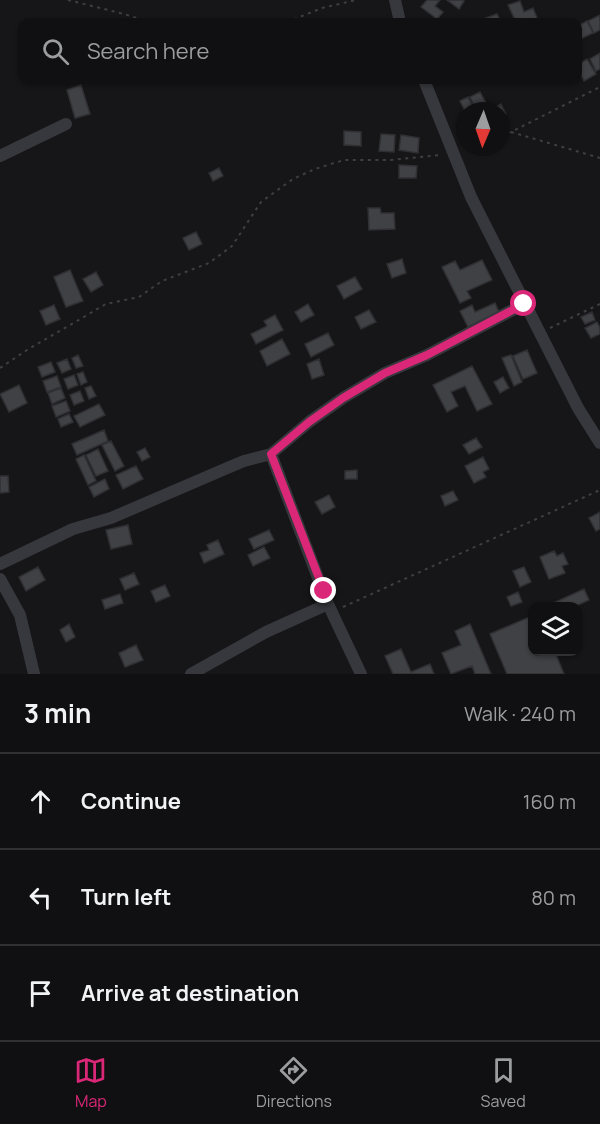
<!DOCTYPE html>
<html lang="en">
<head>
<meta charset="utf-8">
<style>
  body { margin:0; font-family:Manrope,sans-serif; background:#19191b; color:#f1f3f6 }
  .controls { position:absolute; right:18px; bottom:18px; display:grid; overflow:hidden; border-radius:12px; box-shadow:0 2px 4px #0004 }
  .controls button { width:54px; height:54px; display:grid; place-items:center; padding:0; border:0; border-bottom:2px solid #303032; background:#101012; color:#f1f3f6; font:30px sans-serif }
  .compass { position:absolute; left:456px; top:102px; width:54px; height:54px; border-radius:50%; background:#101012; box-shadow:0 2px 4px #0004; rotate:182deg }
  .stop { position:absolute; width:18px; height:18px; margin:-14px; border:4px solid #db2777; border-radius:50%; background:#fff }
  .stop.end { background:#db2777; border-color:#fff; box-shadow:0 2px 6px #0008 }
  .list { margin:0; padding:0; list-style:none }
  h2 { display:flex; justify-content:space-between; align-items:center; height:78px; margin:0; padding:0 24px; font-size:26px }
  h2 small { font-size:20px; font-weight:400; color:#9c9d9f }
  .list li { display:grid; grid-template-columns:39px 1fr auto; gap:18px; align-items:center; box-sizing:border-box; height:96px; padding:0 24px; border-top:2px solid #303032 }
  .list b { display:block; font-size:22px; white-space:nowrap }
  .list em { font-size:20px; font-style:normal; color:#9c9d9f }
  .icon { flex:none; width:33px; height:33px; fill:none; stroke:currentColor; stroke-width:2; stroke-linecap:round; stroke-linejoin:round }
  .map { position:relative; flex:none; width:600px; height:674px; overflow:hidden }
  .search { position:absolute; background:#101012; box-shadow:0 2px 4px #0004; left:18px; right:18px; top:18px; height:66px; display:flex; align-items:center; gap:15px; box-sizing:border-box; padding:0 21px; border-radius:12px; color:#9c9d9f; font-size:22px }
  .sheet { height:366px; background:#101012 }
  nav { display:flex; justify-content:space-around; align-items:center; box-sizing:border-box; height:84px; border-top:2px solid #303032; background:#101012; font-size:16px; color:#9c9d9f }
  nav a { display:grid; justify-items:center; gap:3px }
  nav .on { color:#db2777 }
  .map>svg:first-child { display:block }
  .building { fill:#404145; stroke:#303034; stroke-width:1.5 }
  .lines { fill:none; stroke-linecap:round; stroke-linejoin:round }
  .path { stroke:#3d3f44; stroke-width:2; stroke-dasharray:3 4.5; stroke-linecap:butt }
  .street { stroke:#37383d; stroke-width:12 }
  .route { stroke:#db2777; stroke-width:8 }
</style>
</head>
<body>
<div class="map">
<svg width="600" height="674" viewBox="0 0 600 674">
  <rect width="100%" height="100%" fill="#161618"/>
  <path class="building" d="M427 0H440L435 6 443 12 437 19 421 7Z
    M447 0H463L464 1 459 9Z
    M520 1 524 12 533 8 537 18 525 22H516L508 5Z
    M497 14 501 22H488L486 18Z
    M600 15V30L594 33 588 21Z
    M587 21 593 33 578 40V26Z
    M600 53V69L596 71 590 59Z
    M587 59 596 74 584 81 578 68V65Z
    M81 85 90 114 75 118 67 90Z
    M480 92 486 103 475 108 470 97Z
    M468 97 475 111H465L460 101Z
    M501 104 506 114 501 116V111H488Z
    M344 131 361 132V146L344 145Z
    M381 134 395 135 394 152 379 151Z
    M401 135 419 138 418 153 399 150Z
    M399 165 417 166 416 178H399Z
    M219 168 223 176 213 181 209 173Z
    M368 208H380L381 213H394L395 229 369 230Z
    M196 232 202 244 189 250 183 238Z
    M402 259 406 273 392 278 387 264Z
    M482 260 492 280 467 291 471 298 460 303 442 267 455 261 460 270Z
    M70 270 83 301 66 307 54 277Z
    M96 272 103 285 91 292 83 279Z
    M355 277 362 289 344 299 337 286Z
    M495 303 499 312 468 327 460 311 472 305 475 312Z
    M308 304 314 315 301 322 295 312Z
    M54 305 60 319 46 325 40 311Z
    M369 310 376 322 361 329 355 317Z
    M592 312 595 320 585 324 581 317Z
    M275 315 283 330 256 344 251 334 267 326 264 321Z
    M597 322 600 328V334L591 338 585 328Z
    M328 333 334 345 311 357 305 344Z
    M282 339 290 354 267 366 260 351Z
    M527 350 537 373 523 379 513 356Z
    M78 355 83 366 76 368 72 358Z
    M511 355 522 382 514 386 502 358Z
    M67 359 71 369 62 373 57 363Z
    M319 359 324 375 312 379 307 364Z
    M51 362 55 372 42 377 38 367Z
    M472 366 492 404 477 411 465 386 451 392 458 406 447 412 433 385Z
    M83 372 87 382 81 385 77 374Z
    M74 375 78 385 68 389 64 379Z
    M57 376 61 387 47 392 43 381Z
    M503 377 509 388 500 393 494 382Z
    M19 385 27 403 9 412 0 394Z
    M91 386 96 396 89 399 85 388Z
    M61 388 65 398 52 404 48 393Z
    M80 391 84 401 74 405 70 395Z
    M66 401 70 411 56 417 52 406Z
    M99 404 105 415 80 427 74 416Z
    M69 414 73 422 61 427 58 419Z
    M104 430 108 441 77 455 72 444Z
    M476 438 482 447 469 454 463 445Z
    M111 441 124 466 115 471 102 445Z
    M145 448 150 457 142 461 137 452Z
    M98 449 108 471 96 476 86 455Z
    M84 455 96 481 88 485 76 459Z
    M483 457 489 469 483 472 486 477 474 483 465 466Z
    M136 466 143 479 123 489 116 475Z
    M357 470V479H345V471Z
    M0 476H8L9 492 0 493Z
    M105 479 109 489 94 497 89 487Z
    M453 491 458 500 445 506 441 496Z
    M329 495 335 507 322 514 315 502Z
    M600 512V529L596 531 589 518Z
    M128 525 132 544 111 549 106 530Z
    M269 530 274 540 254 549 249 539Z
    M218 540 224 554 204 563 200 553 209 550 207 545Z
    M264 547 270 558 253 566 248 555Z
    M554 551 557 556 563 553 568 564 562 566 565 573 549 579 540 557Z
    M38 567 45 580 26 591 19 577Z
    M524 567 531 582 520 587 513 571Z
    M134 573 139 584 125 590 120 579Z
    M165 585 170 596 156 602 151 591Z
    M584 589 589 600 576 606H547Z
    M518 592 522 602 511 606 507 597Z
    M120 594 123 603 105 609 102 600Z
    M532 616V652H555L564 674H507L490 634Z
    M69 624 75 637 66 642 60 630Z
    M470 624 491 674H475L472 666 451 674 442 653 461 645 455 631Z
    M136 645 143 660 125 667 119 653Z
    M401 649 411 672 430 664 434 674H393L385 656Z"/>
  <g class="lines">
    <path class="path" d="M68 0 124 14 149 22
      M287 22 322 8 356 0
      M511 132 600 158
      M501 135 511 132 600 87
      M550 328 600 304
      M0 368 27 350 106 304 139 297 162 281 209 263 232 246 261 202 293 179 315 169 344 160H391L441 155
      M343 607 600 490"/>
    <path class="street" d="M395 0 400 22
      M424 80 471 197 578 408 600 443
      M0 156 66 124
      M271 454 328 604 361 674
      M0 564 73 529 111 518 232 466 244 461 271 454 309 422 343 398 385 373 427 355 524 304
      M0 579 20 615 34 674
      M191 674 266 632 328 604"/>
  </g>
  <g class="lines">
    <path class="route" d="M324 591 271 454 309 422 343 398 385 373 427 355 524 304"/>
  </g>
</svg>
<div class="controls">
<button><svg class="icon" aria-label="layers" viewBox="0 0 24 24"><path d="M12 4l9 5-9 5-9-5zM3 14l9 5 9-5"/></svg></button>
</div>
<svg class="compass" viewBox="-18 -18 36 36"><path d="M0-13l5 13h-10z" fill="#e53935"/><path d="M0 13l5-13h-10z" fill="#9c9d9f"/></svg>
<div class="stop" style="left:524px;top:304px"></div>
<div class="stop end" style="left:324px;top:591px"></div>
<div class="search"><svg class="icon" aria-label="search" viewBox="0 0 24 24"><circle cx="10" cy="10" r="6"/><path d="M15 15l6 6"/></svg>Search here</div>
</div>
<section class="sheet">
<h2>3 min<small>Walk · 240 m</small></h2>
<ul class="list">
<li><svg class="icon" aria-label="ahead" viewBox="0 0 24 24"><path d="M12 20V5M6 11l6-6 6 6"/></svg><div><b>Continue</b></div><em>160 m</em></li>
<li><svg class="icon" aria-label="left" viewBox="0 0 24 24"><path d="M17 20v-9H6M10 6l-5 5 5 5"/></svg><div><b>Turn left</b></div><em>80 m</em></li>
<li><svg class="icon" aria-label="arrive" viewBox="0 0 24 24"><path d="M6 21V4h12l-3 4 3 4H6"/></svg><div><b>Arrive at destination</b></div></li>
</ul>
</section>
<nav>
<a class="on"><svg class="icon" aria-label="map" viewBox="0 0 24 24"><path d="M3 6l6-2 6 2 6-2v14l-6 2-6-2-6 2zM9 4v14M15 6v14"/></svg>Map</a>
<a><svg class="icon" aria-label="directions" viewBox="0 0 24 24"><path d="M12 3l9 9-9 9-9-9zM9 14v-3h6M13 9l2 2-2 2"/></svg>Directions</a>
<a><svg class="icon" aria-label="saved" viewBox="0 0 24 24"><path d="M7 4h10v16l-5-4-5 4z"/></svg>Saved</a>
</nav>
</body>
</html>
